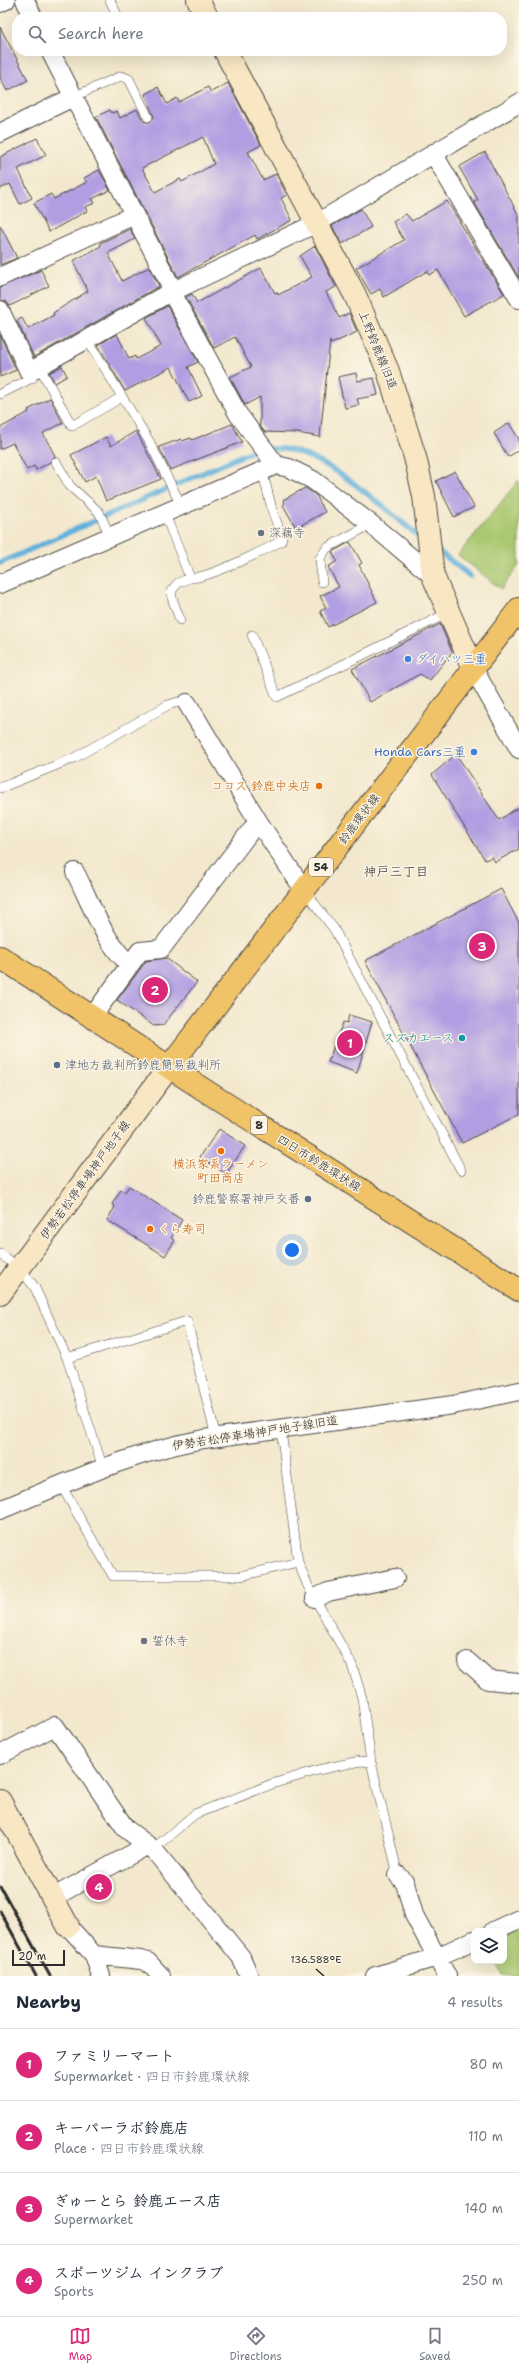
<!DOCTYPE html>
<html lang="en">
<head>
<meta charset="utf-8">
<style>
  body { margin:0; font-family:"Shantell Sans","Klee One",sans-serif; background:#f6f6f7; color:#1f2937 }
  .controls { position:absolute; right:12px; bottom:12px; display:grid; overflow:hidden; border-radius:8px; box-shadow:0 4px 16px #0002 }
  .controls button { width:36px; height:36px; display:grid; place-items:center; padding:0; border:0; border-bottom:1px solid #e0e1e3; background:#fff; color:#1f2937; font:20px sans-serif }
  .scale { position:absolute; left:12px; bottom:10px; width:53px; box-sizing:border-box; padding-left:4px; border:2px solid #2b2b2b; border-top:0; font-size:11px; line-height:14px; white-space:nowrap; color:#2b2b2b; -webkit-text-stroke:3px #fcf5e5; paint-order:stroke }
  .you { position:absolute; left:292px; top:1250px; width:14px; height:14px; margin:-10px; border:3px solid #fff; border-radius:50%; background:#1a73e8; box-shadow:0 0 0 6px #1a73e833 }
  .badge { display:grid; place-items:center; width:26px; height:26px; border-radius:50%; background:#db2777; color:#fff; font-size:13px; font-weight:700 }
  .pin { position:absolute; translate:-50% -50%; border:2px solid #fff; box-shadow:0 1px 4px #0006 }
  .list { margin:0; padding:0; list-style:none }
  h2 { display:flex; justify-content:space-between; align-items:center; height:52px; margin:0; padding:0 16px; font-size:17px }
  h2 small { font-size:13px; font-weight:400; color:#747a83 }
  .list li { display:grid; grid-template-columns:26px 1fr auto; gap:12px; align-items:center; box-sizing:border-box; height:72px; padding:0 16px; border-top:1px solid #e0e1e3 }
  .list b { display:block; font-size:15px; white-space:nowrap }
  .list p { margin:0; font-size:13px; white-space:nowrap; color:#747a83 }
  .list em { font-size:13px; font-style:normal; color:#747a83 }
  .icon { flex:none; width:22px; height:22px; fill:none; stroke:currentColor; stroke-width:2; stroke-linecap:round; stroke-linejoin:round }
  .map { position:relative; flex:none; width:519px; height:1976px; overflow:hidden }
  .search { position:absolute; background:#fff; box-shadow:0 4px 16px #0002; left:12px; right:12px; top:12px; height:44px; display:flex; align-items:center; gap:10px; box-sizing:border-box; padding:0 14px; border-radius:16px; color:#747a83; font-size:15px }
  .sheet { height:340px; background:#fff }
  nav { display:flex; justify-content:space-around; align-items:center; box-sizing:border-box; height:56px; border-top:1px solid #e0e1e3; background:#fff; font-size:11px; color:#747a83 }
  nav a { display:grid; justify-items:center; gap:2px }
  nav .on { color:#db2777 }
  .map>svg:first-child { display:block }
  .green { fill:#a9c870; stroke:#6a7a4e }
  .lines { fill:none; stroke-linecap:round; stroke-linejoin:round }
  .stream { stroke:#61b0db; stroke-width:5.5 }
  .building { fill:#b19ee2; fill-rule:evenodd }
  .lane-casing { stroke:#494743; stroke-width:10 }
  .street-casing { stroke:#494743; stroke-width:20 }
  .secondary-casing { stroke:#494743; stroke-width:24 }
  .primary-casing { stroke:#494743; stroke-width:24 }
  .lane { stroke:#fff; stroke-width:9 }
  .street { stroke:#fff; stroke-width:18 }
  .secondary { stroke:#f9e7c3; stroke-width:22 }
  .primary { stroke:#f1c369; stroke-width:22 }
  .rail { stroke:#2b2b2b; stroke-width:3 }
  .ticks { fill:none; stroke:#2b2b2b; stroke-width:1.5 }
  .worship-dot { fill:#6b7280; stroke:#fcf5e5; stroke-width:1.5 }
  .shop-dot { fill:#3f7fe0; stroke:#fcf5e5; stroke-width:1.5 }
  .food-dot { fill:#e8710a; stroke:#fcf5e5; stroke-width:1.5 }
  .culture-dot { fill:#0f9aa8; stroke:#fcf5e5; stroke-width:1.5 }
  .service-dot { fill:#5c6f8a; stroke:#fcf5e5; stroke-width:1.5 }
  .labels { text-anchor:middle; stroke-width:3; stroke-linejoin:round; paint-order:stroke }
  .shield { fill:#fcf5e5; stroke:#6a6863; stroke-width:1 }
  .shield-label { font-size:11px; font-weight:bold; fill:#2b2b2b }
  .street-label { font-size:12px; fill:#2b2b2b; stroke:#fcf5e5 }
  .worship-label { font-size:12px; fill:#5b616d; stroke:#fcf5e5; text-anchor:start }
  .shop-label { font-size:12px; fill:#366cbe; stroke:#fcf5e5; text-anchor:start }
  .food-label { font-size:12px; fill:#c56008; stroke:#fcf5e5; text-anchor:end }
  .culture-label { font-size:12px; fill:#0d838f; stroke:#fcf5e5; text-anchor:end }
  .service-label { font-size:12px; fill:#4e5e75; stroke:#fcf5e5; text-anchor:start }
  .neighbourhood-label { font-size:13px; fill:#2b2b2b; stroke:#fcf5e5 }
  .ticks-label { font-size:10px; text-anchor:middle; fill:#2b2b2b; stroke:#fcf5e5; stroke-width:3; stroke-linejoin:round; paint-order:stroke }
</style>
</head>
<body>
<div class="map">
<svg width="519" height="1976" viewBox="0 0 519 1976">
  <rect width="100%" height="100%" fill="#fcf5e5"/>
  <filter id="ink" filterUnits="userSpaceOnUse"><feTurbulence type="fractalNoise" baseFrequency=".025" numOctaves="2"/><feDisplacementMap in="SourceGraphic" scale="8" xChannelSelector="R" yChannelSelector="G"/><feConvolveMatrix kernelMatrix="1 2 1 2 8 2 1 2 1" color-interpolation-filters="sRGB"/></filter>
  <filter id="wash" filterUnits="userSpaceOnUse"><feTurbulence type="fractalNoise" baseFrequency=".012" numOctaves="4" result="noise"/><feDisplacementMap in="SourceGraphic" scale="16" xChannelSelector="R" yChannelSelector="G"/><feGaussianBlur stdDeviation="0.9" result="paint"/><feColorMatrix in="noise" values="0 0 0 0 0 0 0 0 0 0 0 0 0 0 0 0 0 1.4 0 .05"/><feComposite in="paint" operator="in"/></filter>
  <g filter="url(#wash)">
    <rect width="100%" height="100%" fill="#f3e8cd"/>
    <path class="green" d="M519 480V565L501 589 458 555Z
      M519 1926V1976H502L495 1961H504V1933Z"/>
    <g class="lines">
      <path class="stream" d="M269 449C316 442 387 511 422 539
        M437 550 470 576
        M0 563 250 452 261 451"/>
    </g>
    <g id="blocks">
      <path class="building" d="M0 27 28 80 7 91 0 78Z
        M228 83 261 145 248 152 263 180 276 174 287 195 281 198 292 220 257 239 255 235 178 277 96 117 110 110 112 113 117 111 120 118 137 109 144 122H150L154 117 145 94 158 87 167 104 177 98 179 102 208 87 211 92ZM203 137 214 164 182 182 180 179 155 192 142 168Z
        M37 138 46 155 18 169 32 198 20 204 10 184 0 189V157Z
        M485 152 519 216V278L474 202 478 200 459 167Z
        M99 170 110 190 92 199 95 203 85 207 87 211 49 232 34 203 51 194 54 199 87 182 84 178Z
        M447 201 504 294 464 316 438 270 429 275 427 271 384 297 380 289 371 294 356 268 404 240 393 222 406 214 412 221Z
        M361 209 371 227 342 244 332 226Z
        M0 225 17 258 0 265Z
        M130 229 135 239 108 253 122 281 149 267 159 286 34 357 17 321 22 318 28 329 54 315 53 313 88 291 73 261 101 246 100 243Z
        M315 246 336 287 326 292 339 318 349 313 357 332 331 344 330 341 320 437 297 433 265 432 260 426V397L245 405 230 377 251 367 235 337 214 348 186 297 192 294 197 303 261 268 275 293 277 292 278 295 312 277 300 256Z
        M41 270 49 286 10 306 6 301 0 300V287Z
        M167 306 198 362 188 367 202 396 189 402 171 367 125 391 98 345 117 334 129 359 135 356 136 359 161 346 146 318Z
        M0 335 16 370 0 377Z
        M62 366 67 376 55 383 49 373Z
        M356 373 357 381 374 378 378 395 357 399 359 405 345 408 338 377Z
        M50 398 63 423 43 433 55 456 50 462 36 470 34 466 27 470 13 443 0 449V428L29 412 28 410Z
        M509 423 519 439V450L508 457 494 433Z
        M232 424 242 442 170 470 159 447 181 439 182 441 191 438 192 440Z
        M136 431 161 479 106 501 96 476 85 482 71 455 106 437 111 446Z
        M455 471 474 507 454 517 436 481Z
        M305 488 316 495 325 512 296 528 283 505 285 503 283 500Z
        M350 542 362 563 359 565 377 602 328 627 320 611 326 608 320 596 339 587 328 567 337 561 332 552Z
        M440 624 452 652 430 680 420 674 370 702 352 669Z
        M456 754 499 820 519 807V849L495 862 492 857 485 860 432 775Z
        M501 889 519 923V1114L462 1143 365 961Z
        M166 958 197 982 163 1025 154 1026 117 1000 146 961Z
        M349 1015 372 1022 357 1073 328 1062 343 1022 347 1023Z
        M219 1129 245 1146 226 1174 200 1157Z
        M129 1186 182 1220 171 1238 175 1240 165 1256 107 1220 115 1207 112 1204 121 1190 125 1192Z"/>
    </g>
  </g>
  <g filter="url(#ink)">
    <use href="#blocks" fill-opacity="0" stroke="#494743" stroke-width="1"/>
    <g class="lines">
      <g class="lane-casing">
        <path id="lane" d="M110 0 118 17
          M73 97 121 76 129 79 148 117
          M87 339 149 441 181 505
          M39 366 72 426 122 397
          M0 394 32 378 30 373
          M56 462 70 486 99 512 110 536
          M164 512 190 578C207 579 265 550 281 541L282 536 273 513 262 470
          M322 582 320 558 327 548 371 524
          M180 620 172 598 171 591 178 583 190 578
          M252 635 277 697 448 613
          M0 788 74 758 168 705 178 702 187 703
          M304 890 334 929 461 1170
          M0 1254 20 1268 35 1288 67 1358 103 1468
          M67 1358 187 1321 216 1437
          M281 1430 298 1562 308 1586 352 1665 362 1698 371 1762 398 1875
          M61 1485 113 1576H241L298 1562
          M153 1849 195 1814 272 1784 318 1770 360 1761 371 1762"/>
      </g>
      <g class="street-casing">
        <path id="street" d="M25 0 33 17
          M0 3 6 0
          M50 51 174 292V297L238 414 276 465 289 468 313 480 371 524 433 576
          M0 133 73 97
          M433 153 519 299
          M0 277 134 215
          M0 310 29 372 167 294 317 223 519 103
          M0 584 276 465
          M473 668 519 749
          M187 703 258 821 304 890
          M75 872C90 901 105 945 130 964
          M92 1017 140 951 161 949 258 821
          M0 1510C66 1483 133 1452 204 1439L453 1405 519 1391
          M315 1598 328 1592 395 1578
          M467 1661 488 1680 519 1683
          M0 1755 55 1726 126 1829 153 1849 241 1957 249 1976
          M398 1875 405 1883 414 1915 447 1976
          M52 1898 148 1845
          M68 1926 94 1955 141 1960 148 1962 161 1976
          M493 1931 519 1919
          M94 1955 101 1976
          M375 1976 437 1957 474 1940"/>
      </g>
      <g class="secondary-casing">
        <path id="secondary" d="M198 0 207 17
          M225 51 355 295 388 371 415 457 424 496 433 576 473 668
          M0 1294 169 1067
          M0 1801 68 1926"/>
      </g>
      <g class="primary-casing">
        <path id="primary" d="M0 957 212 1095 519 1290
          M169 1067 519 609"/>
      </g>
      <use href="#lane" class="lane"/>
      <use href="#street" class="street"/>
      <use href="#secondary" class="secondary"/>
      <use href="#primary" class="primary"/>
      <path class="rail" d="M0 1886 50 1976
        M0 1911 36 1976"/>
    </g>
  </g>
  <path class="ticks" d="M316 1969 324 1976"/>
  <g class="worship-dot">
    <circle cx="261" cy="533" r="4"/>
    <circle cx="144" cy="1641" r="4"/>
  </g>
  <g class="shop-dot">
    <circle cx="408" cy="659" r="4"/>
    <circle cx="474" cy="752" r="4"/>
  </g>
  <g class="food-dot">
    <circle cx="319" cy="786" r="4"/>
    <circle cx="221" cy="1151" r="4"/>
    <circle cx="150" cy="1229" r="4"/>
  </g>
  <circle class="culture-dot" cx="462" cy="1038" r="4"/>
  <g class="service-dot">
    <circle cx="57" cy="1065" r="4"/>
    <circle cx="308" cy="1199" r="4"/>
  </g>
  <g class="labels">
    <g class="shield">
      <rect x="309" y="858" width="24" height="18" rx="3"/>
      <rect x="251" y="1116" width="16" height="18" rx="3"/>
    </g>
    <g class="shield-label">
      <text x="321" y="871">54</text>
      <text x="259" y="1129">8</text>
    </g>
    <g class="street-label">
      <text transform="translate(378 350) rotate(68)" y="4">上野鈴鹿線旧道</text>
      <text transform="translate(359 819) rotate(-53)" y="4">鈴鹿環状線</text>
      <text transform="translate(319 1163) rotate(32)" y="4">四日市鈴鹿環状線</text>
      <text transform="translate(85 1180) rotate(-54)" y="4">伊勢若松停車場神戸地子線</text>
      <text transform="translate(255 1433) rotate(-9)" y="4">伊勢若松停車場神戸地子線旧道</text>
    </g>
    <g class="worship-label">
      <text x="269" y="537">深藕寺</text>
      <text x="152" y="1645">誓休寺</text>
    </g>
    <g class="shop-label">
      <text x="416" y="663">ダイハツ三重</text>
      <text x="466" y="756" text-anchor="end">Honda Cars三重</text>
    </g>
    <g class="food-label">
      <text x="311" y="790">ココス 鈴鹿中央店</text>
      <text x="221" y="1168" text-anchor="middle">横浜家系ラーメン<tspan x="221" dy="14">町田商店</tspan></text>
      <text x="158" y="1233" text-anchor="start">くら寿司</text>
    </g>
    <g class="culture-label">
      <text x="454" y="1042">スズカエース</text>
    </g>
    <g class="service-label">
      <text x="65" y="1069">津地方裁判所鈴鹿簡易裁判所</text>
      <text x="300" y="1203" text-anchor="end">鈴鹿警察署神戸交番</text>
    </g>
    <g class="neighbourhood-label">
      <text x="396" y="876">神戸三丁目</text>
    </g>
  </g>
  <g class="ticks-label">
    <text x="316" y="1963">136.588°E</text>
  </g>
</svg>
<div class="controls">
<button><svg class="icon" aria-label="layers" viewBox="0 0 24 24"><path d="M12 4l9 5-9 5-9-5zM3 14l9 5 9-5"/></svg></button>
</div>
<div class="scale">20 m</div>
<div class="you"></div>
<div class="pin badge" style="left:350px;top:1043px">1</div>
<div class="pin badge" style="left:155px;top:990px">2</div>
<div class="pin badge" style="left:482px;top:946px">3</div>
<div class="pin badge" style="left:99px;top:1887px">4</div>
<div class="search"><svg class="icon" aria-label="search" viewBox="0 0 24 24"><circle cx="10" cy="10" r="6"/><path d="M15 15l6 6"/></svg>Search here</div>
</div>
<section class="sheet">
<h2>Nearby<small>4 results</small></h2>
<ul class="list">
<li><span class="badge">1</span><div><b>ファミリーマート</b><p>Supermarket · 四日市鈴鹿環状線</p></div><em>80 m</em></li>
<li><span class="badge">2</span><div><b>キーパーラボ鈴鹿店</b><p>Place · 四日市鈴鹿環状線</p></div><em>110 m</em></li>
<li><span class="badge">3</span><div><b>ぎゅーとら 鈴鹿エース店</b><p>Supermarket</p></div><em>140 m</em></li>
<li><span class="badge">4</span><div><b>スポーツジム インクラブ</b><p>Sports</p></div><em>250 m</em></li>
</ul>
</section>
<nav>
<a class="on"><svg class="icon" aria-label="map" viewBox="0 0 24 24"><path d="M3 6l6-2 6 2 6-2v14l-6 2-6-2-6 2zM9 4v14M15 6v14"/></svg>Map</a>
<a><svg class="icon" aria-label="directions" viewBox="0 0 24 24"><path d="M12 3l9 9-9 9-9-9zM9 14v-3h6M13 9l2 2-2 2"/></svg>Directions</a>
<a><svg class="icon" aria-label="saved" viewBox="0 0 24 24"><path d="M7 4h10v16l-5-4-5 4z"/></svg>Saved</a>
</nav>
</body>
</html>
